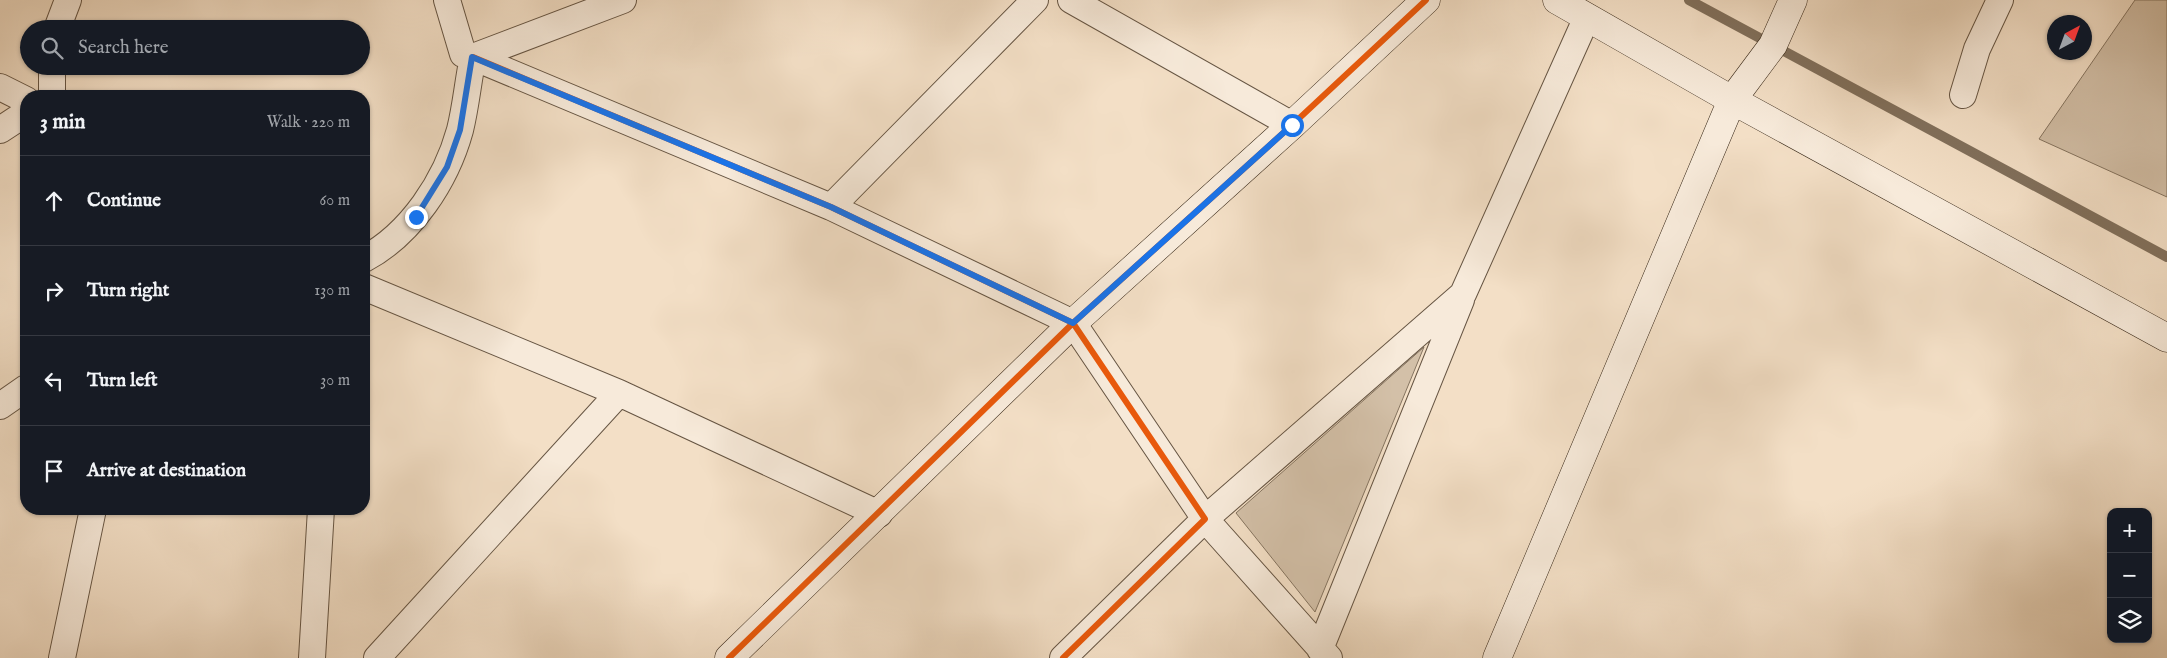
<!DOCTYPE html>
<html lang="en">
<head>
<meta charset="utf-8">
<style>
  body { margin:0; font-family:"IM FELL English",serif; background:#242831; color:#f1f3f6 }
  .controls { position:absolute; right:15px; bottom:15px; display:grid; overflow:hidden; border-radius:10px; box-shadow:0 1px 4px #0004 }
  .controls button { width:45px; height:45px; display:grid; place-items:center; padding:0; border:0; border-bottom:1px solid #363941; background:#171b24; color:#f1f3f6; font:25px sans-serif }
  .compass { position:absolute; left:2047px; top:15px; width:45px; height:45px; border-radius:50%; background:#171b24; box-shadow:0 1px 4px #0004; rotate:41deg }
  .stop { position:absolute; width:15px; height:15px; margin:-11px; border:4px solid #1a73e8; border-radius:50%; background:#fff }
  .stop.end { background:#1a73e8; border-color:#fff; box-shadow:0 1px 5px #0008 }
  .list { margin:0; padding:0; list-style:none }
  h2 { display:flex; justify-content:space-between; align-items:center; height:65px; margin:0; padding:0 20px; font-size:21px }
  h2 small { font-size:16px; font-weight:400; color:#9ea1a6 }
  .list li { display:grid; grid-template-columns:32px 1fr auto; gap:15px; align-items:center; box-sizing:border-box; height:90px; padding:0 20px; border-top:1px solid #363941 }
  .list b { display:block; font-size:19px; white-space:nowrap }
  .list em { font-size:16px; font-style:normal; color:#9ea1a6 }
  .icon { flex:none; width:28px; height:28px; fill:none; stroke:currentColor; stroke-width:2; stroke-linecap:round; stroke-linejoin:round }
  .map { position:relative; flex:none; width:2167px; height:658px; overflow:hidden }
  .search { position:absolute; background:#171b24; box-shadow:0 1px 4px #0004; left:20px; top:20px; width:350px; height:55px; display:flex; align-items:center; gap:12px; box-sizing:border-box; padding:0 18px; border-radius:28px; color:#9ea1a6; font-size:19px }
  .panel { position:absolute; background:#171b24; box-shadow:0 1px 4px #0004; left:20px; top:90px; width:350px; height:425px; border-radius:20px }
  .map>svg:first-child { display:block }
  .green { fill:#d3c0a8; stroke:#857460 }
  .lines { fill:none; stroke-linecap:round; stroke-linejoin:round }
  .stream { stroke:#81705c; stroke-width:10 }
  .street-casing { stroke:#665543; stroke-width:28 }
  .secondary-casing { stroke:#372717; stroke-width:29 }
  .street { stroke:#f7eada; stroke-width:26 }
  .secondary { stroke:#f7eada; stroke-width:28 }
  .cycleway-casing { stroke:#f7eada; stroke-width:9 }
  .cycleway { stroke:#e8590c; stroke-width:6 }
  .route { stroke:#1a73e8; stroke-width:6 }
</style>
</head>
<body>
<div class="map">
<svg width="2167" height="658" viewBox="0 0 2167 658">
  <rect width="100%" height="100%" fill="#f3dfc6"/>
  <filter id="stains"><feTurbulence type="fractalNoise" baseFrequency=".004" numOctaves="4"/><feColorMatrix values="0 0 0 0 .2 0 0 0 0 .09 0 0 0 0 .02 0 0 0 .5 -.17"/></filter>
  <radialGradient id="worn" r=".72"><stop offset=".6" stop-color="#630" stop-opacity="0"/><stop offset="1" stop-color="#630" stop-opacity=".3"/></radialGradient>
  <path class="green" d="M2135 0H2167V197L2039 139Z
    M1424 347 1315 612 1236 513Z"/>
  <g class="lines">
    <path class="stream" d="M1689 0 2167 257"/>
    <g class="street-casing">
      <path id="street" d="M1071 0 1292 125
        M57 29 68 0
        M473 57 831 207 1073 323 1205 519 1063 658
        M473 57 623 0
        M52 66V96
        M0 87 26 100
        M1963 95 1977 49 2000 0
        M0 130 26 113
        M831 207 1035 0
        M364 259C411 234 446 181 460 130 466 106 468 81 473 57L463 54 447 0
        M364 287 619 393 377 658
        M619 393 879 514
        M0 406 26 388
        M1320 649 1461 300
        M62 658 93 509
        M312 658 321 509
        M1329 658 1205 519 1463 294 1587 17"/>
    </g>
    <g class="secondary-casing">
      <path id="secondary" d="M1557 0 1732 100 2167 338
        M729 658 1073 323 1292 125 1426 0
        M1497 658 1732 100 1773 45 1793 0"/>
    </g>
    <use href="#street" class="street"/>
    <use href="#secondary" class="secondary"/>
    <g class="cycleway-casing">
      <path id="cycleway" d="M473 57 831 207 1073 323 1205 519 1063 658
        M729 658 1073 323 1292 125 1426 0"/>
    </g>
    <use href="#cycleway" class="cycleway"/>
  </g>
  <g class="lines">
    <path class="route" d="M416 217 447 167 460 130 472 57 831 207 1073 323 1292 125"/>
  </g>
  <rect width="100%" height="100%" filter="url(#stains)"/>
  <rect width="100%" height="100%" fill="url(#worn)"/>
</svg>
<div class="controls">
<button>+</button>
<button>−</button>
<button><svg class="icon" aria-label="layers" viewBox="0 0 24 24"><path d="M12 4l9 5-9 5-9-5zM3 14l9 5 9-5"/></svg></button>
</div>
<svg class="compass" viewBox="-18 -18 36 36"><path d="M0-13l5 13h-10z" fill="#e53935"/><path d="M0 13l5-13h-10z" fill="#9ea1a6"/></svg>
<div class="stop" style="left:1292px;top:125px"></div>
<div class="stop end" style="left:416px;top:217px"></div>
<div class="search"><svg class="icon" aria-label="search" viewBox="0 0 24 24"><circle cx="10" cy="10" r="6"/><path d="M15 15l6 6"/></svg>Search here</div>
<section class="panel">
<h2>3 min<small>Walk · 220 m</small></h2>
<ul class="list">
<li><svg class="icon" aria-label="ahead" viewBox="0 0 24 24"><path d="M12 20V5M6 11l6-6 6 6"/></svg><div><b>Continue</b></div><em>60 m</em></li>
<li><svg class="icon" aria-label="right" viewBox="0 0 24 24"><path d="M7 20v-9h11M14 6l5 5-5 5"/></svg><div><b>Turn right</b></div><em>130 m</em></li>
<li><svg class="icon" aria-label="left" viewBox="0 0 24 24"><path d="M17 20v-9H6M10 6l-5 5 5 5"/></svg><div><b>Turn left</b></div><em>30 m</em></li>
<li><svg class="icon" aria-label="arrive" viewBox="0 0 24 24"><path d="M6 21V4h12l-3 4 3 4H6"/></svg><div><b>Arrive at destination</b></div></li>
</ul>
</section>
</div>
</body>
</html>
